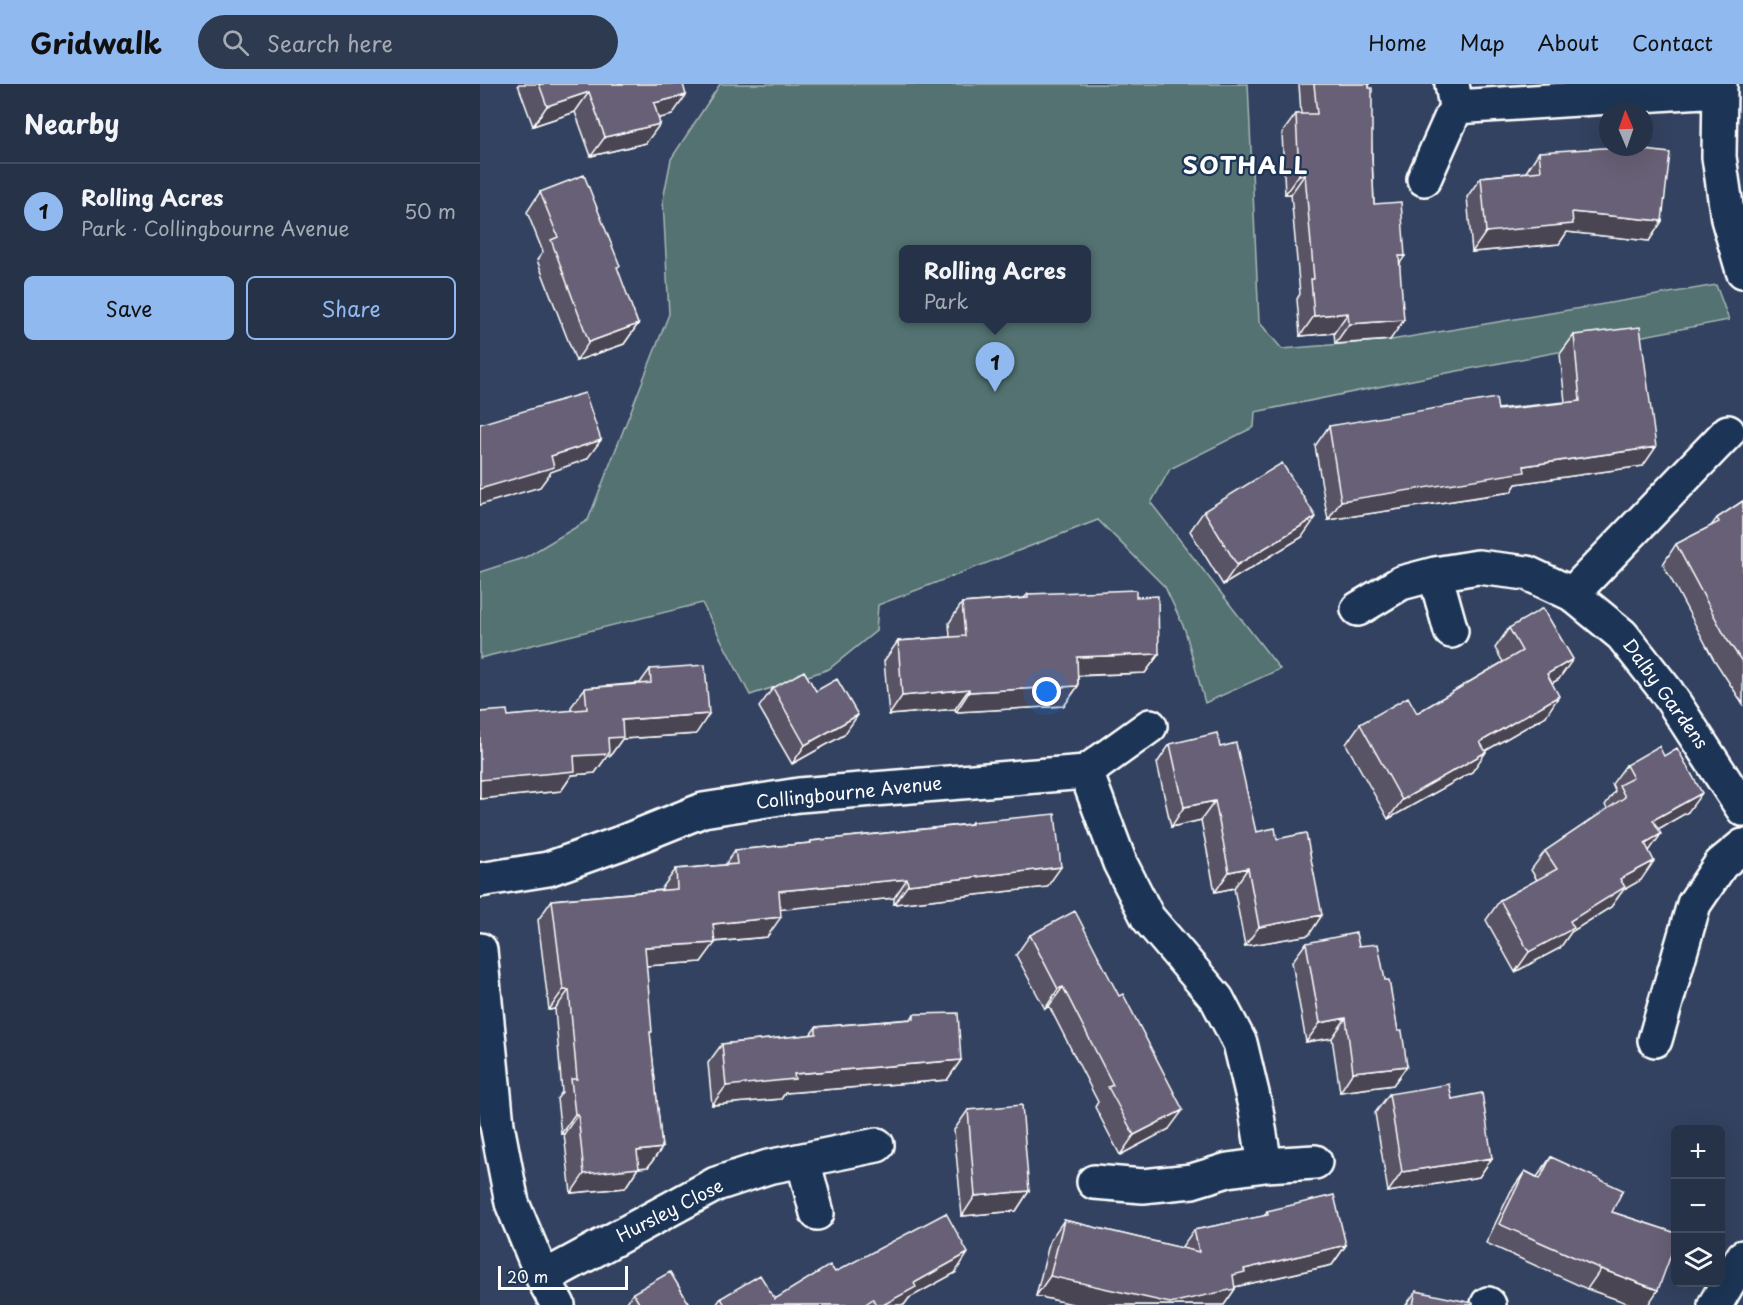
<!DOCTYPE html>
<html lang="en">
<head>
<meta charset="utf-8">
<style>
  body { margin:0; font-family:"Playpen Sans",sans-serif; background:#2e3a4f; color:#f1f3f6 }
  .controls { position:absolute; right:18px; bottom:18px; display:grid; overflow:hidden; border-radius:9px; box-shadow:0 6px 24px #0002 }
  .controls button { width:54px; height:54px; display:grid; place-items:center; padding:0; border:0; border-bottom:2px solid #424d60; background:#263248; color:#f1f3f6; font:30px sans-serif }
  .compass { position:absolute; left:1119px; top:18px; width:54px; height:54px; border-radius:50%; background:#263248; box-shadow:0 6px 24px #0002; rotate:358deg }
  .scale { position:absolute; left:18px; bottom:15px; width:130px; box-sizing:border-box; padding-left:6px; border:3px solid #fff; border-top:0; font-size:16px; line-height:21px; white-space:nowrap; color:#fff; -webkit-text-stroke:4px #1d3557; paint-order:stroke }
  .you { position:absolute; left:567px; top:608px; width:21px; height:21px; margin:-15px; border:4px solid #fff; border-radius:50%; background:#1a73e8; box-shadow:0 0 0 9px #1a73e833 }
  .badge { display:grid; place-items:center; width:39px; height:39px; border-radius:50%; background:#90b9f0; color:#111; font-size:20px; font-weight:700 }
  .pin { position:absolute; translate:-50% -50px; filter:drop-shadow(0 2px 3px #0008) }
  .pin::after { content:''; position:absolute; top:32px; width:21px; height:18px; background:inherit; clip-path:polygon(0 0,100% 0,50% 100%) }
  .popup { position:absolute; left:419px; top:161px; width:192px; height:78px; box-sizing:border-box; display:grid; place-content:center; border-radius:9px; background:#263248; filter:drop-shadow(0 2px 4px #0005); font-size:20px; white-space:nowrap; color:#a4aab4 }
  .popup b { font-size:22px; color:#f1f3f6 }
  .popup::after { content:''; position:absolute; left:50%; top:100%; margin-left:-12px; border:12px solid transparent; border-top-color:#263248 }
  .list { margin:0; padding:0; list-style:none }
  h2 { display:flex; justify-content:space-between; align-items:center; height:78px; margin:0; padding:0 24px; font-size:26px }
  h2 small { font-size:20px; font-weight:400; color:#a4aab4 }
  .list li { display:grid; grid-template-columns:39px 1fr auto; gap:18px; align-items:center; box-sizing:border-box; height:96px; padding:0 24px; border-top:2px solid #424d60 }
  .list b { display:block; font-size:22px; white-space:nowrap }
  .list p { margin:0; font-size:20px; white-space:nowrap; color:#a4aab4 }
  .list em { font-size:20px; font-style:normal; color:#a4aab4 }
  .actions { display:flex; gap:12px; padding:18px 24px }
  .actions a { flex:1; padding:14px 0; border:2px solid #90b9f0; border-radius:9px; text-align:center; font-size:21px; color:#90b9f0 }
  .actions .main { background:#90b9f0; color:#111 }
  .icon { flex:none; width:33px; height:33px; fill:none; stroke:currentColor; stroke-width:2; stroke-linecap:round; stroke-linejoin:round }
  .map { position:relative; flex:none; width:1263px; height:1221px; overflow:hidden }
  header { display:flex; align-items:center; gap:36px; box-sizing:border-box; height:84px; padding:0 30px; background:#90b9f0; color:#111 }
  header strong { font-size:28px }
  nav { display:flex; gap:33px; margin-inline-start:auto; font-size:21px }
  .search { width:420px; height:54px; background:#2e3a4f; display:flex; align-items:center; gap:15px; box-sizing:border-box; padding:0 21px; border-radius:33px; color:#a4aab4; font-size:22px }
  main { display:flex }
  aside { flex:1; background:#263248 }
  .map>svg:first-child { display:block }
  .green { fill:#527271; stroke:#a8b8b8; stroke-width:1.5; fill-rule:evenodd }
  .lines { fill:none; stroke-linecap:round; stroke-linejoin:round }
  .minor-casing { stroke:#fff; stroke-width:38 }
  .minor { stroke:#1d3557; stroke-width:33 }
  .wall { fill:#595365; stroke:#fff; stroke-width:1.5 }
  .shaded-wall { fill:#484453; stroke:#fff; stroke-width:1.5 }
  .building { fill:#676176; stroke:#fff; stroke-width:1.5 }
  .labels { text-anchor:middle; stroke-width:4.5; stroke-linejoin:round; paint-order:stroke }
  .street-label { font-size:18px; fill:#fff; stroke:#1d3557 }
  .district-label { font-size:24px; font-weight:bold; letter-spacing:1.5px; fill:#fff; stroke:#1d3557 }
</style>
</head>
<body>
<header>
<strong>Gridwalk</strong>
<div class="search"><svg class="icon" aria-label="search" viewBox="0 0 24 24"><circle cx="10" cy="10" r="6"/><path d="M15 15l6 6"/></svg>Search here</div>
<nav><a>Home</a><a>Map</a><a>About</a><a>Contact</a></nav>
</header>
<main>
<aside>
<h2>Nearby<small></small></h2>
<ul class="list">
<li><span class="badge">1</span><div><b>Rolling Acres</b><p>Park · Collingbourne Avenue</p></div><em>50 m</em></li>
</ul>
<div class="actions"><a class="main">Save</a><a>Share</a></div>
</aside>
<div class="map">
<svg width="1263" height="1221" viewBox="0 0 1263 1221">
  <rect width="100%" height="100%" fill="#334260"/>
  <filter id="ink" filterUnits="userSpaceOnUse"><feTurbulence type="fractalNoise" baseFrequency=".0167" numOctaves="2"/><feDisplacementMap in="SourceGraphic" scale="12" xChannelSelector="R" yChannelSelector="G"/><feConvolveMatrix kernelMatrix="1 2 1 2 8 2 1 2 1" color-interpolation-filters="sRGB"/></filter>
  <g filter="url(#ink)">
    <path class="green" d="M240 0H768L779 238 802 265 911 256 1236 201 1249 236 967 289 775 328 774 343 690 385 671 419 800 585 725 619 705 546 685 503 618 436 398 521 396 547 349 585 270 611 222 519 0 574V488L46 473 108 436 189 230 183 116 191 75ZM424 166H606V234H424Z"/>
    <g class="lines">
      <g class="minor-casing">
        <path id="minor" d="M1240 0 1239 73 1248 135 1263 187
          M976 23 1239 6
          M944 95 976 23 972 0
          M955 490 971 547
          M1092 510 1248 348
          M878 525 921 499 955 490 998 483 1047 489 1092 510 1142 551 1187 608 1263 725
          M606 688 640 779 668 834 737 915 760 959 776 1026 785 1081
          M0 796 68 785 141 759 223 726 319 711 606 688 670 642
          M0 866 17 1041 32 1119 63 1194 78 1221
          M1175 956 1214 820 1241 780 1263 762
          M323 1076 337 1129
          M614 1098 663 1102 712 1097 748 1086 785 1081 835 1078
          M63 1194 236 1100 288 1083 397 1061
          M1008 1220 1009 1221
          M1235 1221 1263 1173"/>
      </g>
      <use href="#minor" class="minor"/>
    </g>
    <path class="wall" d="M39 0H203L192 31 178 34 166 59 111 72 95 28 53 42 38 1Z
      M819 0H889L894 120 920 179 910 256 855 260 854 249 820 252 817 215 820 210 811 110H805L802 49 816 30H821Z
      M1059 68 1182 137 1169 157 1087 148 1079 160 992 168 987 113 1001 93 1046 88Z
      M60 108 137 186 158 240 144 260 96 277 57 176 63 168 47 128Z
      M1094 251 1163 382 1036 400 1031 408 848 436 835 362 849 342 1085 318 1080 270Z
      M1263 417V620L1233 574 1183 480 1196 460 1231 442 1237 434Z
      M724 427 822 453 743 501 710 447Z
      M548 510 656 513 679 570 665 589 598 592V602L584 622 476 628 475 625 409 631 404 577 418 557 470 553 469 539 482 519 544 514Z
      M1029 544 1079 595 1072 599 1066 632 1005 667 992 688 908 735 866 660 880 640 937 629 1023 578 1015 564Z
      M170 585 216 650 142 655 130 672H127L115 689 92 691 81 707 0 715V628L28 632 91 627V623L105 604 160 599Z
      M293 604 336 607 364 651 312 680 279 623Z
      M690 660 740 663 776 748 797 755 829 851 765 862 754 804 735 808 721 736 691 743 677 679Z
      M1146 681 1208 728 1178 745 1169 767 1161 796 1143 806 1131 823 1091 848 1080 864 1035 888 1006 836 1020 816 1057 796 1051 786 1065 767 1127 725 1125 721 1135 707 1132 700Z
      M492 738 567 803 414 820V814L300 825 287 853 235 858 221 878 166 882 170 950 182 1064 168 1083 158 1084 145 1104 91 1109 84 1050H81L77 1015 82 1008 75 925 69 926 58 836 72 816 182 806V804L196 785 245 781 255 766 330 759 331 757 490 740Z
      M550 851 689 1045 640 1071 615 1023 618 1018 569 922 565 925 536 871Z
      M826 859 879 862 905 896 927 982 913 1001 860 1008 852 954 826 958 812 878Z
      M434 930 481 976 467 996 305 1009 301 1015 232 1021 228 979 242 960 330 951 336 943 431 935Z
      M909 1010 972 1015 1012 1074 999 1093 908 1108 895 1029Z
      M488 1026 549 1107 536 1127 482 1132 474 1046Z
      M1071 1073 1132 1128 1196 1149 1107 1205 1006 1159 1031 1107 1045 1087 1057 1093Z
      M787 1127 866 1161 852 1181 755 1203V1205L744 1221H597L556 1212 570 1156 584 1136 701 1164 714 1146 784 1132Z
      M355 1188 475 1189 429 1214 424 1221H236L241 1214 295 1215Z
      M936 1207 993 1221H926Z
      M153 1209 210 1221H145Z"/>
    <path class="shaded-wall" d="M109 8 95 28 53 42 67 22Z
      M206 11 192 31 160 39 174 19Z
      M180 40 166 59 111 72 125 53Z
      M825 90 811 110H805L819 91Z
      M1092 128 1182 137 1169 157 1087 148 1079 160 992 168 1006 148Z
      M919 172H925L911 192Z
      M868 229 854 249 820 252 834 232Z
      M924 236 910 256 855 260 869 240Z
      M158 240 144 260 96 277 109 258Z
      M121 356 107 375 71 388 60 403 0 421V405L71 372Z
      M1176 363 1163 382 1036 400 1031 408 848 436 861 417 1044 382Z
      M836 433 822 453 743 501 757 481Z
      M679 570 665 589 583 592 597 573Z
      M1093 575 1079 595 1053 610 1067 590Z
      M598 602 584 622 476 628 489 608Z
      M489 605 475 625 409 631 422 612Z
      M1079 612 1066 632 986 678 1000 658Z
      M229 630 216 650 142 655 130 672H127L115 689 92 691 81 707 0 715V696L94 672 128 654 142 636Z
      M378 631 364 651 312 680 325 661Z
      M1006 668 992 688 908 735 922 716Z
      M1222 709 1208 728 1159 756 1173 736Z
      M735 717 721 736 691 743 704 723Z
      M1181 750 1167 770 1165 759Z
      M1174 777 1161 796 1143 806 1131 823 1091 848 1080 864 1035 888 1049 868 1090 837 1140 795Z
      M581 783 567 803 414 820 428 801Z
      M768 784 754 804 735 808 749 788Z
      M427 795 414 814 285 827 299 807Z
      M842 831 829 851 765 862 779 843Z
      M301 833 287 853 220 859 233 840Z
      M235 859 221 878 151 883 165 863Z
      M583 903 569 922 565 925 578 905Z
      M83 906H89L75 925 69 926Z
      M866 934 852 954 826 958 840 939Z
      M481 976 467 996 305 1009 301 1015 232 1021 246 1002 314 990Z
      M927 982 913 1001 860 1008 873 988Z
      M703 1026 689 1045 640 1071 654 1051Z
      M95 1030H98L84 1050H81Z
      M182 1064 168 1083 158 1084 145 1104 91 1109 104 1090 157 1067Z
      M1012 1074 999 1093 908 1108 922 1088Z
      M549 1107 536 1127 482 1132 495 1112Z
      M866 1161 852 1181 754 1203 755 1205 744 1221H597L556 1212 570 1192 753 1191 764 1185Z
      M488 1169 475 1189 429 1214 424 1221H403L434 1199Z
      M1121 1185 1178 1206 1168 1221H1153L1107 1205Z"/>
    <path class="building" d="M59 0H203L206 11 174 19 180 40 125 53 109 8 67 22Z
      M834 0H889V4H892V75L894 120 921 118 925 172H919L924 236 869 240 868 229 834 232 831 195H834L825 90 819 91 816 30H837Z
      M1140 63 1190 69 1182 137 1092 128 1093 140 1006 148 1001 93 1061 87 1059 68Z
      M104 91 140 182 137 183 158 240 109 258 71 156 78 153 60 108Z
      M1160 243 1176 363 1044 382 1045 388 861 417 849 342 1016 314 1018 326 1100 317 1094 251Z
      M105 309 121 356 71 372 74 383 0 405V340Z
      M802 379 836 433 757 481 724 427Z
      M1263 417V579L1246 554 1196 460 1239 438 1237 434Z
      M656 506V513L678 512 679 570 597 573 598 602 489 608V605L422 612 418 557 485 552 482 519 548 514V510Z
      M1063 524 1093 575 1067 590 1079 612 1000 658 1006 668 922 716 880 640 928 613 937 629 1042 567 1029 544Z
      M225 581 229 630 142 636 143 653 128 654 129 670 94 672 95 687 0 696V628L27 626 28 632 107 625 105 604 171 599 170 585Z
      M324 587 336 607 357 595 378 631 325 661 293 604Z
      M737 649 740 663 756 659 776 748 795 744 797 755 826 749 842 831 779 843 768 784 749 788 735 717 704 723 690 660Z
      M1179 662 1184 672 1197 664 1222 709 1173 736 1181 750 1165 759 1174 777 1140 795 1145 803 1090 837 1094 844 1049 868 1020 816 1077 785 1065 767 1145 713 1139 701 1153 694 1146 681Z
      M575 730 581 783 428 801 427 795 299 807 301 833 233 840 235 859 165 863 172 948H170L182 1064 157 1067 159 1084 104 1090 98 1030H95L91 995H97L89 906H83L72 816 197 805 196 785 257 780 255 766 331 759V757L492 740V738Z
      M595 827 639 912 643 910 703 1026 654 1051 628 1003 633 1001 583 903 578 905 550 851Z
      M876 849 879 862 898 860 905 896H909L918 947H922L927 982 873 988 866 934 840 939 826 859Z
      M478 929 481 976 314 990 315 995 246 1002 242 960 336 950V943L434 935V930Z
      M969 1000 972 1015 1002 1009 1012 1074 922 1088 909 1010Z
      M542 1021 549 1107 495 1112 488 1026Z
      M1071 1073 1143 1106 1132 1128 1196 1149V1157L1178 1206 1121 1185 1019 1140 1045 1087 1060 1095Z
      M854 1111 866 1161 764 1185 765 1188 753 1191 755 1205 690 1219 570 1192 584 1136 719 1168 714 1146 788 1131 787 1127Z
      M466 1129 488 1169 434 1199 436 1203 403 1221H396L393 1215 384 1221H245L241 1214 280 1191 295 1215 350 1181 355 1188Z
      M190 1188 210 1221H160L153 1209Z
      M936 1207 993 1219V1221H933Z"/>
  </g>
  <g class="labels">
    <g class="street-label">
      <text transform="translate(1185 610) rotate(54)" y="6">Dalby Gardens</text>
      <text transform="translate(369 709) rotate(-6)" y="6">Collingbourne Avenue</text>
      <text transform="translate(190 1127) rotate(-27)" y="6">Hursley Close</text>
    </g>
    <g class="district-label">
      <text x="766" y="90">SOTHALL</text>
    </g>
  </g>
</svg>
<div class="controls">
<button>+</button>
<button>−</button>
<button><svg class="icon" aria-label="layers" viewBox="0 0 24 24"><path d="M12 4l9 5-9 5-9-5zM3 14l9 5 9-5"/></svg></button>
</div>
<svg class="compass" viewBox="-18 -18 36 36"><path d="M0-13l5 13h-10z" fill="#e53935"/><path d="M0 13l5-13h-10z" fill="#a4aab4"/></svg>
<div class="scale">20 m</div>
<div class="you"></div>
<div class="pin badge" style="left:515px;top:308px">1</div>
<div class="popup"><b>Rolling Acres</b>Park</div>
</div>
</main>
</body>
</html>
